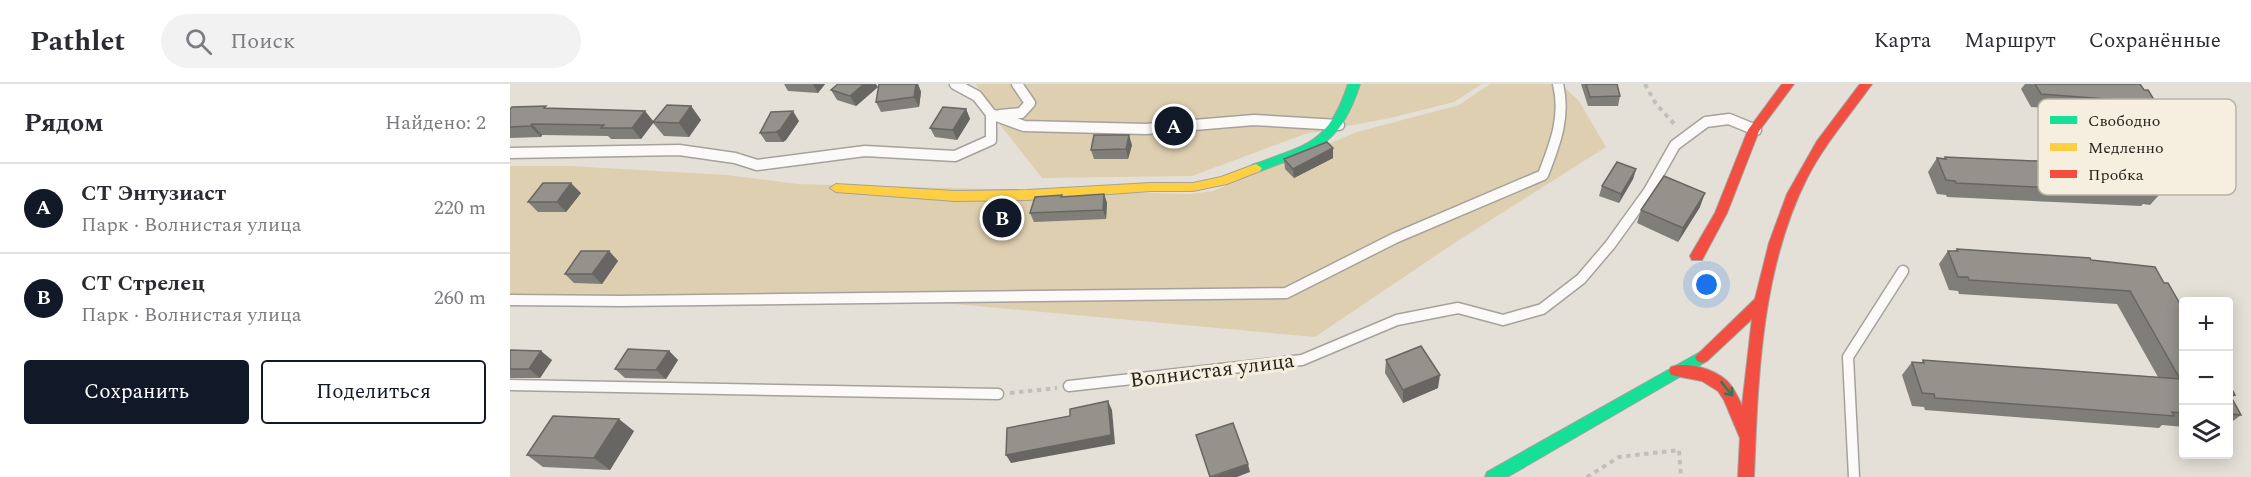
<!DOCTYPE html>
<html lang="ru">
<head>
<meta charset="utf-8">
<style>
  body { margin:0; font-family:Spectral,serif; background:#f2f2f3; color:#2b2b33 }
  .controls { position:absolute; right:18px; bottom:18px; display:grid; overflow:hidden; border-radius:6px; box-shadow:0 3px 15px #0003 }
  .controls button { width:54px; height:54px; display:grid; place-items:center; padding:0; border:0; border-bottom:2px solid #e1e1e2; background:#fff; color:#2b2b33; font:30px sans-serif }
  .you { position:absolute; left:1197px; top:201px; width:21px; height:21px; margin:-15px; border:4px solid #fff; border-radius:50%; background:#1a73e8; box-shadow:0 0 0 9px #1a73e833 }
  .badge { display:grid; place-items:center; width:39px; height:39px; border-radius:50%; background:#111827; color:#fff; font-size:20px; font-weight:700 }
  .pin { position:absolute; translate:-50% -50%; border:3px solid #fff; box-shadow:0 2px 6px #0006 }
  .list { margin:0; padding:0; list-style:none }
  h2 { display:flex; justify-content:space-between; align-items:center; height:78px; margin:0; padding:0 24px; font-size:26px }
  h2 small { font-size:20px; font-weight:400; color:#7c7c81 }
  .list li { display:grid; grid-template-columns:39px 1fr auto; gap:18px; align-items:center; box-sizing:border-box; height:90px; padding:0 24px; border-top:2px solid #e1e1e2 }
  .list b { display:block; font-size:22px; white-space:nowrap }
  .list p { margin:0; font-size:20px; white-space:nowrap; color:#7c7c81 }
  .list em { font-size:20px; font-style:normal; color:#7c7c81 }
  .actions { display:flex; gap:12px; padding:18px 24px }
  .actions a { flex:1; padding:14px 0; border:2px solid #111827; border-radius:6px; text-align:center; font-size:21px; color:#111827 }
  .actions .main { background:#111827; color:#fff }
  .icon { flex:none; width:33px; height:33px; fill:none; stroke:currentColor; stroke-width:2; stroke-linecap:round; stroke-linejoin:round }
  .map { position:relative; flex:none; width:1741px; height:393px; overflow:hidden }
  header { display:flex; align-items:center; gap:36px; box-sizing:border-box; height:84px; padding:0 30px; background:#fff; border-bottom:2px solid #e1e1e2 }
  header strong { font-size:28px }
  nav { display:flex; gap:33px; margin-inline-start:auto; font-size:21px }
  .search { width:420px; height:54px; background:#f2f2f3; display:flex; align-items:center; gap:15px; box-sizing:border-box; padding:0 21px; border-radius:33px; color:#7c7c81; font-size:22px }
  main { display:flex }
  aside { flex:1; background:#fff }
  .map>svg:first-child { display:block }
  .green { fill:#decfb0 }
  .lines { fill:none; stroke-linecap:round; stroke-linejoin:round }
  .lane-casing { stroke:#a5a29c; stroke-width:13 }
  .fast-casing { stroke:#a5a29c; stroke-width:2 }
  .slow-casing { stroke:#a5a29c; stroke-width:2 }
  .jam-casing { stroke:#a5a29c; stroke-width:2 }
  .path { stroke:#c1bfbb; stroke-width:4; stroke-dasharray:4.5 4.5; stroke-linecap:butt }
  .lane { stroke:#fbfaf9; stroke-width:10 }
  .fast { fill:#16e098; fill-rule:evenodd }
  .slow { fill:#ffcf43; fill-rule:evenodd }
  .jam { fill:#f24e42; fill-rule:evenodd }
  .wall { fill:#807e78 }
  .shaded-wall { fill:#686662 }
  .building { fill:#95928c; stroke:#686662; stroke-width:1.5 }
  .oneway { stroke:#1e825a }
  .labels { text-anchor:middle; stroke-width:6; stroke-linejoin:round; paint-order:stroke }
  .street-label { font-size:21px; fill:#26231d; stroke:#f6efdf }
  .key { fill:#f6efdf; stroke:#b8b2a5; stroke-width:1.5 }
  .key-label { font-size:16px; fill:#26231d }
</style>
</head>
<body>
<header>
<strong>Pathlet</strong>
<div class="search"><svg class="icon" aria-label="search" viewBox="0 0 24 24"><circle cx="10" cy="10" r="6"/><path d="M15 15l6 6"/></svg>Поиск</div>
<nav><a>Карта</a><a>Маршрут</a><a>Сохранённые</a></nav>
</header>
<main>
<aside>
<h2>Рядом<small>Найдено: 2</small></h2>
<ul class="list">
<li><span class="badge">A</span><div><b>СТ Энтузиаст</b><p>Парк · Волнистая улица</p></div><em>220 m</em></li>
<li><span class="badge">B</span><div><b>СТ Стрелец</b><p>Парк · Волнистая улица</p></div><em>260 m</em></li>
</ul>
<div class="actions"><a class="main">Сохранить</a><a>Поделиться</a></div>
</aside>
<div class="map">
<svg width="1741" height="393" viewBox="0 0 1741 393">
  <rect width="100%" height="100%" fill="#e4e0d7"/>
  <path class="green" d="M466 0H972L944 18 880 34 795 50 682 92 532 94 473 19Z
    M980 0H1051L1069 17 1096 63 946 158 805 253 445 220 125 211 0 212V82H60L217 91 288 100 679 110 703 107 847 48 949 21Z"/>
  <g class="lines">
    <g class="lane-casing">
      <path id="lane" d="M445 0 467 12 481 30 514 42 636 45 744 36 829 41
        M490 31 511 29 520 19 507 0
        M0 69 169 66 225 74 247 81 355 67 445 72 481 56V30
        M0 216 111 217 776 209 885 154 1033 91C1045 60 1056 33 1048 0
        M0 301 488 310
        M559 302 792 276 887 236 948 224 993 236 1032 225 1071 195 1100 161 1139 107 1165 61 1196 38 1219 35 1246 46
        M1344 393 1338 273 1393 187"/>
    </g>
    <g class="fast-casing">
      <path id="fast" d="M838 0H850C830 62 807 66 750 87H742L740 84 742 81C796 61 819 60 838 0Z
        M1192 267 1197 269 1199 273 1197 277 997 393H975L977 388Z"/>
    </g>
    <g class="slow-casing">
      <path id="slow" d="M746 80 752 84 750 87 717 100 683 107H641L517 116 445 117 326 108 320 104 326 100 445 107 517 106 641 99H683L711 93Z"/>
    </g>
    <g class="jam-casing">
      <path id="jam" d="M1272 0H1284L1249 47 1217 129 1192 176H1182L1180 172 1205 129 1238 46Z
        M1350 0H1362C1340 31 1315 59 1297 94 1251 186 1248 293 1244 393H1228L1230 354 1214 316 1208 307 1192 297 1161 291 1159 287 1161 283C1177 277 1204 285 1217 297 1224 304 1228 313 1232 322L1242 235 1197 277 1192 279 1187 277 1185 273 1245 215 1259 159 1277 110 1307 57Z"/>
    </g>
    <path class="path" d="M1135 0 1146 20 1167 43
      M500 309 547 304
      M1077 393 1109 373 1169 366 1171 393"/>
    <use href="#lane" class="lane"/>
    <use href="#fast" class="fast"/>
    <use href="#slow" class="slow"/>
    <use href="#jam" class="jam"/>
  </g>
  <path class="wall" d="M274 0H315L308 9 278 7Z
    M387 0H408L411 8 409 23 371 28 366 18Z
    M1071 0H1107L1110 12 1108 22H1078Z
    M1515 0H1630L1687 83 1685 85 1692 96 1679 110H1650L1640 121 1633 120 1631 122 1437 113 1436 111 1427 110 1418 88 1427 74 1434 75 1435 73 1626 82 1627 80 1598 30 1521 23 1511 5Z
    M368 3 346 22 327 16 321 6Z
    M181 22 191 36 179 53 154 52 143 39 131 55H101L98 52 32 51 31 53 0 54V25L38 24 135 27 143 38Z
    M456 25 460 35 447 56 425 53 420 44Z
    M289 37 276 56 273 58H256L250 49Z
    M622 61 618 75H584L581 66Z
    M823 64V74L784 94 775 85 774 75Z
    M1126 85 1123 95 1109 119 1089 112 1092 102Z
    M71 109 56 128H28L18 118Z
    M594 110 597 119 596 135 524 138 520 129 552 111V113Z
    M1190 123 1168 158 1127 139 1131 126Z
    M1447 165 1581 176 1654 199 1674 227V343L1652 341 1649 344 1415 326 1414 323 1402 322 1392 291 1402 278 1411 279 1413 276 1648 293 1607 220 1449 210 1448 207 1439 206 1429 180 1438 167H1445Z
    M99 167 108 177 92 200 64 199 55 190Z
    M0 266 42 276 30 294H0Z
    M159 267 168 276 156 295 115 294 105 285Z
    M876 276 928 304 893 319 875 289Z
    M1719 300 1725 311 1722 314 1731 331 1719 340Z
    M124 347 100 386 33 383 17 371Z"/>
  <path class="shaded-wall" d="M303 0H315L308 9Z
    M354 0H366L368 3 346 22 340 12Z
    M406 0H408L411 8 409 23 404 13Z
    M181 22 191 36 179 53 169 39Z
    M456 25 460 35 447 56 443 46Z
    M135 27 144 38 131 55 122 44Z
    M283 27 289 37 276 56 273 58 266 48Z
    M22 40 32 51 31 53 20 42Z
    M619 51 622 61 618 75 616 65Z
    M823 64V74L784 94 783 85Z
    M1126 85 1123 95 1109 119 1111 110Z
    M61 99 71 109 56 128 47 118Z
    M1195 109 1190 123 1168 158 1173 144Z
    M594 110 597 119 596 135 593 126Z
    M99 167 108 177 92 200 82 190Z
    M31 267 42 276 30 294 19 285Z
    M159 267 168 276 156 295 146 286Z
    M930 291 928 304 893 319V306Z
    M598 317 602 326 605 360 501 379 496 371Z
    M109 335 124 347 100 386 84 374Z
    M738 380 740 388 727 393H702Z"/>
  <path class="building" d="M328 0H354L340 12 321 6Z
    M369 0H406L404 13 366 18Z
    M1076 0H1107L1110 12 1080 13Z
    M1525 0H1630L1634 6H1638L1657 37 1687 83H1684L1692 96H1646L1653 107 1642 106 1643 109 1446 99 1445 97 1436 96 1427 74 1436 75 1435 73 1638 82 1633 74H1643L1609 16 1531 10Z
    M157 21 181 22 169 39 143 38Z
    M36 22 34 24 135 27 122 44H91L94 41 22 40 20 42 0 43V25L2 23Z
    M433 23 456 25 443 46 420 44Z
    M283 27 270 46 266 48 250 49 261 28Z
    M584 51H619L616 65 581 66Z
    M817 58 823 64 783 85 774 75Z
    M1107 78 1126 85 1111 110 1092 102Z
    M1154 92 1195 109 1173 144 1131 126Z
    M33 99H61L47 118H18Z
    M594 110 593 126 520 129 525 113 552 111 551 113Z
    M1447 165 1580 174 1581 176 1645 183 1654 199H1658L1674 227V329L1662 328 1664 332 1425 314 1424 310 1412 309 1402 278 1414 279 1413 276 1670 295 1620 207 1459 196 1458 193H1448L1438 167H1448Z
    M71 167H99L82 190H55Z
    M911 262 930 291 893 306 876 276Z
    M118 265 159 267 146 286 105 285Z
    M0 266 31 267 19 285H0Z
    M1719 300 1725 311H1720L1731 331 1719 330Z
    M598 317 601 351 496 371 497 344 560 332V325Z
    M43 332 109 335 84 374 17 371Z
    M723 339 738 380 700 393 686 351Z"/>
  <defs><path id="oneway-shaft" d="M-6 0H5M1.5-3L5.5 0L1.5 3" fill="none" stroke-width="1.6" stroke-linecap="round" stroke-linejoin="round" transform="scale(1.5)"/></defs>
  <use class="oneway" href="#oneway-shaft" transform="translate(1217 305) rotate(51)"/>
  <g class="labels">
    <g class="street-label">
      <text transform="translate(702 286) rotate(-7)" y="7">Волнистая улица</text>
    </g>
  </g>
  <rect x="1528" y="15" width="198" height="96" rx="9" class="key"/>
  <rect x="1540" y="32" width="27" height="8" fill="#16e098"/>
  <rect x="1540" y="59" width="27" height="8" fill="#ffcf43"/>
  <rect x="1540" y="86" width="27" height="8" fill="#f24e42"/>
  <g class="key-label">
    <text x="1578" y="42">Свободно</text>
    <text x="1578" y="69">Медленно</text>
    <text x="1578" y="96">Пробка</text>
  </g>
</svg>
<div class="controls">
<button>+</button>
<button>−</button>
<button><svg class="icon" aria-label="layers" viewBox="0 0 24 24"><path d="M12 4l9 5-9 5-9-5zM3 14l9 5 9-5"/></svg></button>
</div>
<div class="you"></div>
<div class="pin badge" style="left:664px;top:42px">A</div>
<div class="pin badge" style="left:492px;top:134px">B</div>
</div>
</main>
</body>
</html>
